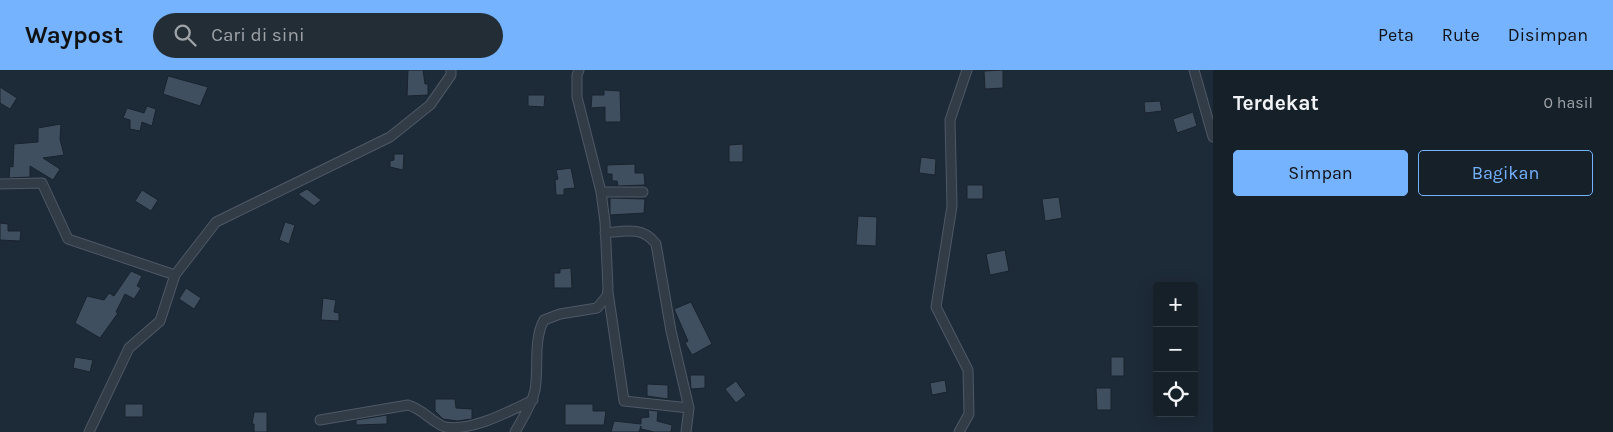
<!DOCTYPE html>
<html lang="id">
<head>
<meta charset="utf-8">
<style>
  body { margin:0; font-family:Karla,sans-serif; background:#232d35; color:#f1f3f6 }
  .controls { position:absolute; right:15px; bottom:15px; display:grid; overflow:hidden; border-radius:5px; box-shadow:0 5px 20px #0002 }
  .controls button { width:45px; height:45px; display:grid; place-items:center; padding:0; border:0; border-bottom:1px solid #353e46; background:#162029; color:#f1f3f6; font:25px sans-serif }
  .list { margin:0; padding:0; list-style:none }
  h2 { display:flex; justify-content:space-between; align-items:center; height:65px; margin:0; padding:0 20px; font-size:21px }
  h2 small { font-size:16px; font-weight:400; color:#9ea3a8 }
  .actions { display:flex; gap:10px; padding:15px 20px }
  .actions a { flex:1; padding:11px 0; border:1px solid #75b3ff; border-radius:5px; text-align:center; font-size:18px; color:#75b3ff }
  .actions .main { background:#75b3ff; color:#111 }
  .icon { flex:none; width:28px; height:28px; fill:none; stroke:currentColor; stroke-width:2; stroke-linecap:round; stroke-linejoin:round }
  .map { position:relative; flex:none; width:1213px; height:362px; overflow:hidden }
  header { display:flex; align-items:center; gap:30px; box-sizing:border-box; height:70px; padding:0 25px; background:#75b3ff; color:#111 }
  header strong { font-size:24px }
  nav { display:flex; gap:28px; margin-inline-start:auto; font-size:18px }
  .search { width:350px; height:45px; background:#232d35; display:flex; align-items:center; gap:12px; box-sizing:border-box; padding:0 18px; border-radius:28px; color:#9ea3a8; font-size:19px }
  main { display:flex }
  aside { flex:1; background:#162029 }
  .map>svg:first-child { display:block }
  .building { fill:#404f5f; stroke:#19232e }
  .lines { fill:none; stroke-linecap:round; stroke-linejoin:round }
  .minor-casing { stroke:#4e5966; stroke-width:11 }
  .minor { stroke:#313c47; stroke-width:9 }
</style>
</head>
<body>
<header>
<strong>Waypost</strong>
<div class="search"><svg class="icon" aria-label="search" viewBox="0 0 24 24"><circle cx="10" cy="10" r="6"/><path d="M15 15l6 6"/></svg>Cari di sini</div>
<nav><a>Peta</a><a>Rute</a><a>Disimpan</a></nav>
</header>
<main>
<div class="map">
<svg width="1213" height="362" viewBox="0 0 1213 362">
  <rect width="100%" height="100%" fill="#1d2a37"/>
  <path class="building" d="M408 0H423L425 14H428V25L407 26Z
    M1003 0V18L985 19 984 1Z
    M168 6 208 17 200 36 163 24Z
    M0 17 17 28 10 39 0 33Z
    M604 20 620 21 621 52H605V37L591 38 592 25H604Z
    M528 25H545L544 37 528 36Z
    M1160 31 1162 41 1145 43 1144 32Z
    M147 36 156 39 152 56 142 52 140 61 130 59V50L123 48 127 38 144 43Z
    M1193 42 1197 56 1177 63 1173 49Z
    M61 54 60 69 64 85 43 88 60 99 53 110 30 96V107L9 108 10 96 13 97 14 74 38 72V58Z
    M743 74V92H729V75Z
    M394 84H404L403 100 390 97V91L394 90Z
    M921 87 936 89 935 105 919 103Z
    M635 94V103H644L645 115 618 116 617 111H612V104H607V95Z
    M571 98 575 118 564 119V125H556L555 110 558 109 556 100Z
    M967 115H983V129H967Z
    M307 119 321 130 314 136 298 124Z
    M142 120 158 130 151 141 135 131Z
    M1059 127 1062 148 1045 151 1042 129Z
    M610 128 645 129 644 143 610 145Z
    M858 146 877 147 876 176 856 175Z
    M285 152 295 155 289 174 279 170Z
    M0 153 8 154V161H21L20 171 0 170Z
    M1005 180 1009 201 990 205 986 184Z
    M571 198 572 218H554V203H560V199Z
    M131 201 142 206 137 216 141 218 134 229 125 224 116 242 118 243 100 268 75 253 87 226 104 230 109 223 114 226Z
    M186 218 201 228 194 239 179 229Z
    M323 228 336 230 334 242 339 243V251L321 250Z
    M691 232 712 274 692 285 685 273 688 271 674 239Z
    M75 287 93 290 90 302 73 298Z
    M1111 287H1124V306H1111Z
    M690 305H705V318L691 319Z
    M945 310 947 322 932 325 930 313Z
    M736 311 746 325 736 333 725 319Z
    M647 314 668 315V329L647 326Z
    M1096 318H1111V340H1097Z
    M435 329H455L456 338 472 339V349L457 351 443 349 435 341Z
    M125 334H143V347H125Z
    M565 334H593V341H606L604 355H565Z
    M648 340 658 341 657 351 672 355 671 362H654L641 359V356L639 362H611L614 351 641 354V348L649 347Z
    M254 342H267V362H254V354H252Z
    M387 345V354L356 355V350Z"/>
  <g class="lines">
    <g class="minor-casing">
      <path id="minor" d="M1194 0 1213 67
        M0 114 42 113 68 169 175 205
        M601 122H643
        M605 163C625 161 643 156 656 174L671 261 689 338 686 362
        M608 222 624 331 689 338
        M320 350 408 335C423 339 431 352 445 357 471 362 510 341 533 330
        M89 362 129 278 160 251 175 205 216 152 390 67 430 35 451 5V0
        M515 362C522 349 532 335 535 320 539 297 533 270 544 250L560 244 597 238 607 226 608 218 605 152 601 122 577 27V5L579 0
        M959 362 969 344 968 300 936 237 952 136 950 50 967 0"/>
    </g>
    <use href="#minor" class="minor"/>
  </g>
</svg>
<div class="controls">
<button>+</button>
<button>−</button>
<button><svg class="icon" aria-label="locate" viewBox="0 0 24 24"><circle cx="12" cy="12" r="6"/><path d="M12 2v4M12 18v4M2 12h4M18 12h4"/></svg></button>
</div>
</div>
<aside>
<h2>Terdekat<small>0 hasil</small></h2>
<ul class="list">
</ul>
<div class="actions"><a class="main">Simpan</a><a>Bagikan</a></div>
</aside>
</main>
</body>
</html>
